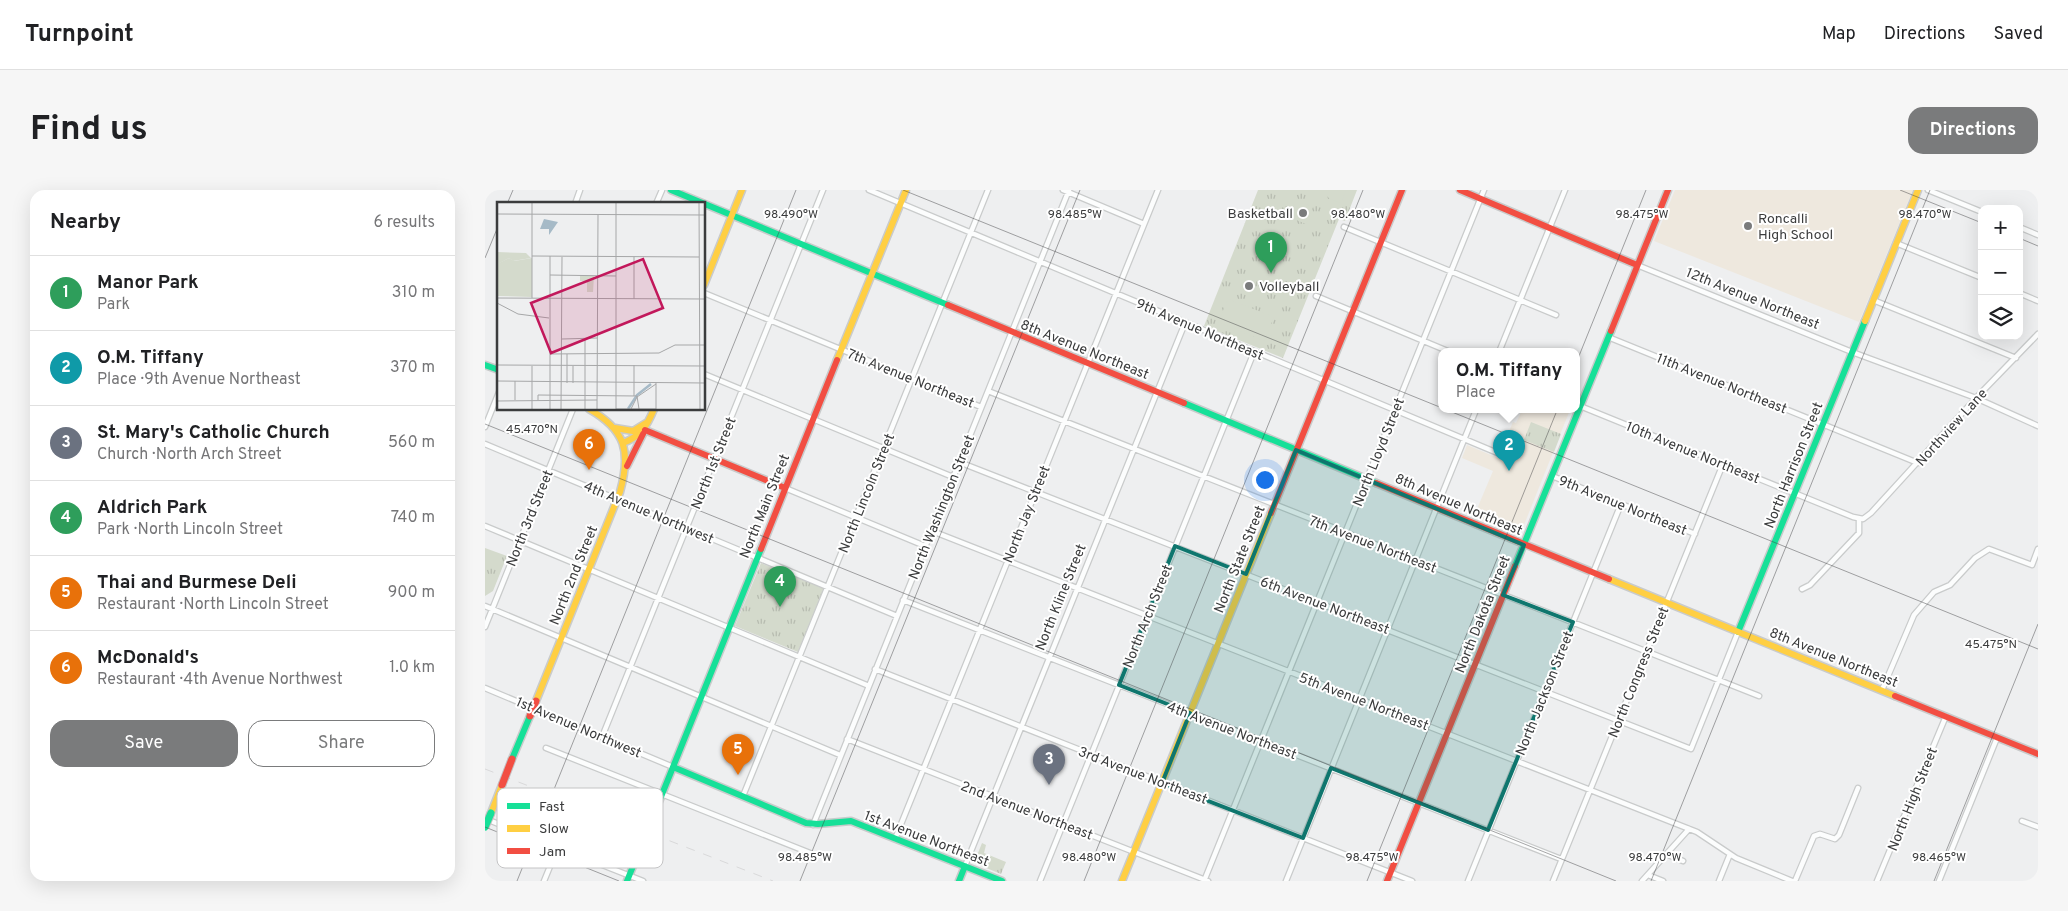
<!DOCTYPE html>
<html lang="en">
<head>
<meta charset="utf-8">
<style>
  body { margin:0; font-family:Overpass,sans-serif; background:#f6f6f6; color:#202124 }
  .controls { position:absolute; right:15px; top:15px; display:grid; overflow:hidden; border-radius:10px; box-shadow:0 5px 20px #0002 }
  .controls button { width:45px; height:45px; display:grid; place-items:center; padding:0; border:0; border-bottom:1px solid #e0e0e0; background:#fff; color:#202124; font:25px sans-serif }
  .you { position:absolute; left:779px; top:289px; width:18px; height:18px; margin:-12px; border:4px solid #fff; border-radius:50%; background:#1a73e8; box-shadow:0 0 0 8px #1a73e833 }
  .badge { display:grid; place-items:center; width:32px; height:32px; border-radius:50%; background:#7a7b7c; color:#fff; font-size:16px; font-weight:700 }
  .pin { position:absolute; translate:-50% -41px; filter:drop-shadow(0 1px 2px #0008) }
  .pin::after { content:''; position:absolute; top:26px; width:18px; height:15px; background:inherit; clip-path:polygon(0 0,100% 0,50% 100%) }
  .popup { position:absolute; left:953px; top:158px; width:142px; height:65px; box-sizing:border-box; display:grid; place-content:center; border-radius:10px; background:#fff; filter:drop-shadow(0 1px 4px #0005); font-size:16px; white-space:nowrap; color:#757577 }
  .popup b { font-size:19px; color:#202124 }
  .popup::after { content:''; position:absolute; left:50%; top:100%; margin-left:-10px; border:10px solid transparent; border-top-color:#fff }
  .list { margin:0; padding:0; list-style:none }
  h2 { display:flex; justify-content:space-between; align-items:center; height:65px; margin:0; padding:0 20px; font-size:21px }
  h2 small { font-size:16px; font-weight:400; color:#757577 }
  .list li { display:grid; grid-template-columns:32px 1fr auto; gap:15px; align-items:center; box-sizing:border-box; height:75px; padding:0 20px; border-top:1px solid #e0e0e0 }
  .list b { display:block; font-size:19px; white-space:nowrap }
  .list p { margin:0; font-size:16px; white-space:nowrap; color:#757577 }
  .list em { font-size:16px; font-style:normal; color:#757577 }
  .actions { display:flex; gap:10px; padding:15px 20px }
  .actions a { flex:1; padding:11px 0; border:1px solid #7a7b7c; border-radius:15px; text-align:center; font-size:18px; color:#7a7b7c }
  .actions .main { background:#7a7b7c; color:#fff }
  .icon { flex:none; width:28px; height:28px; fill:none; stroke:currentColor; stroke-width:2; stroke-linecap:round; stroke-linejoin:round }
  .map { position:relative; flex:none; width:1553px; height:691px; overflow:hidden; border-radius:15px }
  header { display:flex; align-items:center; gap:30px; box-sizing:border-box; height:70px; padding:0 25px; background:#fff; border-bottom:1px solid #e0e0e0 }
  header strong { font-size:24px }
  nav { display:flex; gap:28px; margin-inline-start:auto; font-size:18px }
  .intro { display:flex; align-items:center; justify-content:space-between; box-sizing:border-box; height:120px; padding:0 30px }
  h1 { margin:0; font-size:35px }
  .button { padding:12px 22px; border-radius:15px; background:#7a7b7c; color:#fff; font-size:18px; font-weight:700 }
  main { display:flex; gap:30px; padding:0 30px }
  aside { flex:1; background:#fff; border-radius:15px; box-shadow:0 5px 20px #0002 }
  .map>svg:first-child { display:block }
  .education { fill:#eee8de }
  .park { fill:url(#park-tufts) }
  .garden { fill:#d4dacc }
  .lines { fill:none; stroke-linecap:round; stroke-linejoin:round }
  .street-casing { stroke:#c9cbcb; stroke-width:7 }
  .fast-casing { stroke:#c9cbcb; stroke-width:9 }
  .slow-casing { stroke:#c9cbcb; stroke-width:9 }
  .jam-casing { stroke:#c9cbcb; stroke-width:9 }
  .street { stroke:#fcfdfd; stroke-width:4.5 }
  .fast { stroke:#16e098; stroke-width:6 }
  .slow { stroke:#ffcf43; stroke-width:6 }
  .jam { stroke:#f24e42; stroke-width:6 }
  .rail { stroke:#d9d9da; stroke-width:1; stroke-dasharray:9 9; stroke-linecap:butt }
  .fast-bridge-casing { stroke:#c7bfc1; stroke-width:9; stroke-linecap:butt }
  .jam-bridge-casing { stroke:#c7bfc1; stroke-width:9; stroke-linecap:butt }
  .fast-bridge { stroke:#16e098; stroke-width:7 }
  .jam-bridge { stroke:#f24e42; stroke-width:7 }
  .marked { fill:#0f766e; fill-opacity:0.2; stroke:#0f766e; stroke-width:4; stroke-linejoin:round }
  .ticks { fill:none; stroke:#3b3c3d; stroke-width:1; stroke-opacity:0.45 }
  .poi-dot { fill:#7a7b7c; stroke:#fff; stroke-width:2 }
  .labels { text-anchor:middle; stroke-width:4; stroke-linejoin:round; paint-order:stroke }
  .poi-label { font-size:14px; fill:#3b3c3d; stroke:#fff; text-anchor:start }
  .street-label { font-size:14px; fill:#3b3c3d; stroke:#fff }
  .inset-river { fill:none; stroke:#a6bac7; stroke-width:2.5 }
  .inset-road { fill:none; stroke:#a6a7a8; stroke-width:1 }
  .view { fill:#c2185b; fill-opacity:0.15; stroke:#c2185b; stroke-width:2.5 }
  .inset-edge { fill:none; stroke:#3b3c3d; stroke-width:2.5 }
  .key { fill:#fff; stroke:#c4c4c5; stroke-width:1 }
  .key-label { font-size:14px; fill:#3b3c3d }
  .ticks-label { font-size:12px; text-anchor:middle; fill:#3b3c3d; stroke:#fff; stroke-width:4; stroke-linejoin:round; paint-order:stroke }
</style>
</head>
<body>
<header>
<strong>Turnpoint</strong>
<nav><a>Map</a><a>Directions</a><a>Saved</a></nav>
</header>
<div class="intro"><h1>Find us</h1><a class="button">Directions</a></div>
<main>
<aside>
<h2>Nearby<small>6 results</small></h2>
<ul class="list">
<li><span class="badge" style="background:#2e9e5b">1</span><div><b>Manor Park</b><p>Park</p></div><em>310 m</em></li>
<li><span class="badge" style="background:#0f9aa8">2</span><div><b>O.M. Tiffany</b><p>Place · 9th Avenue Northeast</p></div><em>370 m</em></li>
<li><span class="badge" style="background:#6b7280">3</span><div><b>St. Mary's Catholic Church</b><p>Church · North Arch Street</p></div><em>560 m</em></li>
<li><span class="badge" style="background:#2e9e5b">4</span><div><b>Aldrich Park</b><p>Park · North Lincoln Street</p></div><em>740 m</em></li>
<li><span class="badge" style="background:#e8710a">5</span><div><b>Thai and Burmese Deli</b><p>Restaurant · North Lincoln Street</p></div><em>900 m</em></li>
<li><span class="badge" style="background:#e8710a">6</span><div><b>McDonald's</b><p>Restaurant · 4th Avenue Northwest</p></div><em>1.0 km</em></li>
</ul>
<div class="actions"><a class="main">Save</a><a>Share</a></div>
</aside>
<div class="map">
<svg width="1553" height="691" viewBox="0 0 1553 691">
  <defs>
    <pattern id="park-tufts" width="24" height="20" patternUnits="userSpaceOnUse" patternTransform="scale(1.25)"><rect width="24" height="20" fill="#d4dacc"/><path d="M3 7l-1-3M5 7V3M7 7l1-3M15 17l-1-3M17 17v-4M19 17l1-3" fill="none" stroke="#b7bcb0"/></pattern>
  </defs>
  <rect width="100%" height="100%" fill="#eeeff0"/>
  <path class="education" d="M1190 0H1428L1374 132 1169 51Z
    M1037 220H1085L1035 345 989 326 1008 281 977 268 982 255 1013 268 1028 232 1031 233Z"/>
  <path class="park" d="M773 0H872L860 31 854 29 798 168 719 136Z
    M1046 232 1076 244 1069 262 1039 250Z
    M0 358 22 366 8 401 0 406Z
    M276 373 339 398 313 462 250 436Z
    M497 653 501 655 499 663 521 672 516 684 489 673Z"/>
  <path class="garden" d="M835 0H861L856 13 845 9Z
    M816 12 828 17 821 34 809 29Z
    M762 86 772 90 765 106 756 102Z
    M743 109 789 127 779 151 733 132Z"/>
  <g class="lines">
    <g class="street-casing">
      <path id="street" d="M384 0 1015 264
        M578 0 659 34
        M1443 0 1497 22
        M90 14 95 0
        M171 14 177 0
        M859 37 1071 125
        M1534 37 1553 45
        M1411 53 1497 88
        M1152 75 1367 162 1491 208 1553 236
        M219 103 496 217
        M1534 103 1553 111
        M831 106 965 162
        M1388 110 1531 168
        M1123 147 1433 273
        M1014 162 1080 0
        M219 184 468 287
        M503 201 1274 506
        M1095 216 1368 327 1378 329 1386 323 1491 208 1553 144
        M0 237 14 202
        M0 254 412 426
        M474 272 1206 559 1253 442
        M1067 286 1210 344
        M300 298 440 356
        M0 336 384 496
        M447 341 1212 642 1251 668 1307 691
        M1317 399 1325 395 1374 343V329
        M418 410 1076 669
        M0 416 355 565
        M0 437 88 219
        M390 479 927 691
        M0 498 188 577
        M1397 500 1429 425 1449 402 1465 395 1490 368 1504 359 1547 375 1553 359
        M117 547 338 0
        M362 549 723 691
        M61 558 325 663
        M258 606 503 0
        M1 629 158 691
        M1537 631 1553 637
        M328 635 584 0
        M410 649 673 0
        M1181 664 1198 671
        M480 676 700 133
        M1163 685 1178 691
        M59 691 73 657
        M555 691 769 162
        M719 691 999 0
        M801 691 991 220
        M983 691 1136 314
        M1068 691 1238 274
        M1157 691 1204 639
        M1234 691 1245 664
        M1310 691 1329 646 1335 644 1350 649 1354 645 1373 598
        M1392 691 1461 526
        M1454 691 1512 548"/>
    </g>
    <g class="fast-casing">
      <path id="fast" d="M186 0 463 115
        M0 175 14 180
        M699 213 891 293
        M1030 376 1126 141
        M1253 442 1380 131
        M27 569 45 526
        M188 577 321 633 333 634 366 631 517 691
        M142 691 276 359
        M474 691 480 676"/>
    </g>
    <g class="slow-casing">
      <path id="slow" d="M219 95 257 0
        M1380 131 1433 0
        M352 170 421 0
        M130 238 148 241 161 233
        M138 253C156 246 162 236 169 219
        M1124 389 1410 506
        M51 511 135 302C146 262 141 240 104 219
        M6 623 17 595
        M637 691 786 323"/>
    </g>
    <g class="jam-casing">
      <path id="jam" d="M975 0 1152 75
        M463 115 699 213
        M1126 141 1183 0
        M160 240 300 298
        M142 276 158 244
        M891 293 1124 389
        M786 323 917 0
        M276 359 352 170
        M1410 506 1553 564
        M902 691 1030 376"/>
    </g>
    <use href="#street" class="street"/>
    <use href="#fast" class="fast"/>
    <use href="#slow" class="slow"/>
    <use href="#jam" class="jam"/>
    <path class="rail" d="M0 579 288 691"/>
    <g class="fast-bridge-casing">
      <path id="fast-bridge" d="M0 637 6 623"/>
    </g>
    <g class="jam-bridge-casing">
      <path id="jam-bridge" d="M45 526 51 511
        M17 595 27 569"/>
    </g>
    <use href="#fast-bridge" class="fast-bridge"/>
    <use href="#jam-bridge" class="jam-bridge"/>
  </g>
  <path class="marked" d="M811 260 1039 355 1018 405 1088 432 1003 640 846 578 818 648 677 593 705 523 634 495 690 356 761 384Z"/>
  <path class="ticks" d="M418 0 1553 459M1415 0 1497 33M22 14 28 0M1534 48 1553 56M0 68 14 34M0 234 1131 691M0 637 134 691M32 691 311 0M315 691 595 0M599 691 878 0M882 691 1161 0M1166 691 1445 0M1449 691 1553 434"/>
  <g class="poi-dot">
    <circle cx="818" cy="23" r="5"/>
    <circle cx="1263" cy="36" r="5"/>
    <circle cx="764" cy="96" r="5"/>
  </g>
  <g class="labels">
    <g class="poi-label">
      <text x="808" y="28" text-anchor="end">Basketball</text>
      <text x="1273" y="33">Roncalli<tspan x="1273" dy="16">High School</tspan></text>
      <text x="774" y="101">Volleyball</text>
    </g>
    <g class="street-label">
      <text transform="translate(1268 108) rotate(22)" y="5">12th Avenue Northeast</text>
      <text transform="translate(715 139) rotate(23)" y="5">9th Avenue Northeast</text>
      <text transform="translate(600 159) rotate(22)" y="5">8th Avenue Northeast</text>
      <text transform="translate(426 188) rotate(22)" y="5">7th Avenue Northeast</text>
      <text transform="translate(1237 193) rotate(22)" y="5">11th Avenue Northeast</text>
      <text transform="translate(1466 237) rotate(-48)" y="5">Northview Lane</text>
      <text transform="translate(893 262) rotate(-68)" y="5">North Lloyd Street</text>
      <text transform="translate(1208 262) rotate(22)" y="5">10th Avenue Northeast</text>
      <text transform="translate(228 273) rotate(-68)" y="5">North 1st Street</text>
      <text transform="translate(1308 275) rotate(-68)" y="5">North Harrison Street</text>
      <text transform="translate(381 303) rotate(-68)" y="5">North Lincoln Street</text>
      <text transform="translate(974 314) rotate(23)" y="5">8th Avenue Northeast</text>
      <text transform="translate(1138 315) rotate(22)" y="5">9th Avenue Northeast</text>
      <text transform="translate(279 316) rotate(-68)" y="5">North Main Street</text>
      <text transform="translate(456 317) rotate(-68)" y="5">North Washington Street</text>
      <text transform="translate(164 322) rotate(23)" y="5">4th Avenue Northwest</text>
      <text transform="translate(541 324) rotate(-68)" y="5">North Jay Street</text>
      <text transform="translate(44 328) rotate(-68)" y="5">North 3rd Street</text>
      <text transform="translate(888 354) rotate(21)" y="5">7th Avenue Northeast</text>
      <text transform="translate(754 369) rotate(-68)" y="5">North State Street</text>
      <text transform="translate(88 385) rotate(-68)" y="5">North 2nd Street</text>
      <text transform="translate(575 407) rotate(-68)" y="5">North Kline Street</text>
      <text transform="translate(840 415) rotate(21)" y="5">6th Avenue Northeast</text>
      <text transform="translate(997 424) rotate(-68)" y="5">North Dakota Street</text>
      <text transform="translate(662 426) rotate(-68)" y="5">North Arch Street</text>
      <text transform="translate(1349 467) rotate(22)" y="5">8th Avenue Northeast</text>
      <text transform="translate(1153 482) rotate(-68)" y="5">North Congress Street</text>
      <text transform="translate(1059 503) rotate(-68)" y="5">North Jackson Street</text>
      <text transform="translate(879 511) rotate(21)" y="5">5th Avenue Northeast</text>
      <text transform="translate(94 537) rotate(23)" y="5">1st Avenue Northwest</text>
      <text transform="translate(747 540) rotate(21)" y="5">4th Avenue Northeast</text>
      <text transform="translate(658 585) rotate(21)" y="5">3rd Avenue Northeast</text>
      <text transform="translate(1427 609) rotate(-68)" y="5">North High Street</text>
      <text transform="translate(542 620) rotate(21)" y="5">2nd Avenue Northeast</text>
      <text transform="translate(442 648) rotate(21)" y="5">1st Avenue Northeast</text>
    </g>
  </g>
  <g transform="translate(12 12)">
    <rect width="208" height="208" fill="#eeeff0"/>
    <path d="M12 56 17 59 35 56V95L0 94V62Z" fill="#d4dacc"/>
    <path d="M0 50 29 51 34 56 16 59 12 56 1 62ZM83 73 97 74 96 90H90V79H83Z" fill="#d4dacc"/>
    <path d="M47 17 61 20 52 33V27H43Z" fill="#a6bac7"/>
    <path class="inset-river" d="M131 207 140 193 154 182"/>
    <path class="inset-road" d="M35 0V96M202 0 203 207M0 12 208 13M35 54 202 55M53 54V96M53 73 119 74M0 96 208 97M53 96V181M137 97V55M0 101 21 112 52 116M65 137 100 136M53 152 162 151 178 143H208M0 163 208 164M35 164V181M0 179 208 181M18 179V198M70 181V152M76 181V164M137 194V163M41 198V193L140 194 142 207M0 199 100 198M35 207V181M53 207V181M64 207 65 55M88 207V136M100 207 101 13M119 207V0M119 207H159M134 207 140 195 159 182M159 207V180"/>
    <path class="view" d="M146 57 166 106 54 151 34 101Z"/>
    <rect width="208" height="208" class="inset-edge"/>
  </g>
  <rect x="12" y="598" width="166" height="80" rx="8" class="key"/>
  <rect x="22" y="613" width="23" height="6" fill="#16e098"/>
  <rect x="22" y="635" width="23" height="7" fill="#ffcf43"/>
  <rect x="22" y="658" width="23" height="6" fill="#f24e42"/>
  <g class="key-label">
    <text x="54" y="621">Fast</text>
    <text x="54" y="643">Slow</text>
    <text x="54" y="666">Jam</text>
  </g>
  <g class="ticks-label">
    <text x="306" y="28">98.490°W</text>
    <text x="590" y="28">98.485°W</text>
    <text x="873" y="28">98.480°W</text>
    <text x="1157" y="28">98.475°W</text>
    <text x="1440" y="28">98.470°W</text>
    <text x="47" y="243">45.470°N</text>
    <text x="1506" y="458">45.475°N</text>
    <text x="320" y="671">98.485°W</text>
    <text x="604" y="671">98.480°W</text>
    <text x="887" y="671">98.475°W</text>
    <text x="1170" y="671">98.470°W</text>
    <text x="1454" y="671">98.465°W</text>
  </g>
</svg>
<div class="controls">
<button>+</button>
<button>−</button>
<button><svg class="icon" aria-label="layers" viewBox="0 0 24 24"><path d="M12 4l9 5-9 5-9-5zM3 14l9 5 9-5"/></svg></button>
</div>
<div class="you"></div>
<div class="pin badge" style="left:786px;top:83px;background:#2e9e5b">1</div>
<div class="pin badge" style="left:1024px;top:281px;background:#0f9aa8">2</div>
<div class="popup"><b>O.M. Tiffany</b>Place</div>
<div class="pin badge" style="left:564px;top:595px;background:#6b7280">3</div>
<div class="pin badge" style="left:295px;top:417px;background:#2e9e5b">4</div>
<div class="pin badge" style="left:253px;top:585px;background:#e8710a">5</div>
<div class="pin badge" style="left:104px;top:280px;background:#e8710a">6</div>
</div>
</main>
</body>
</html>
